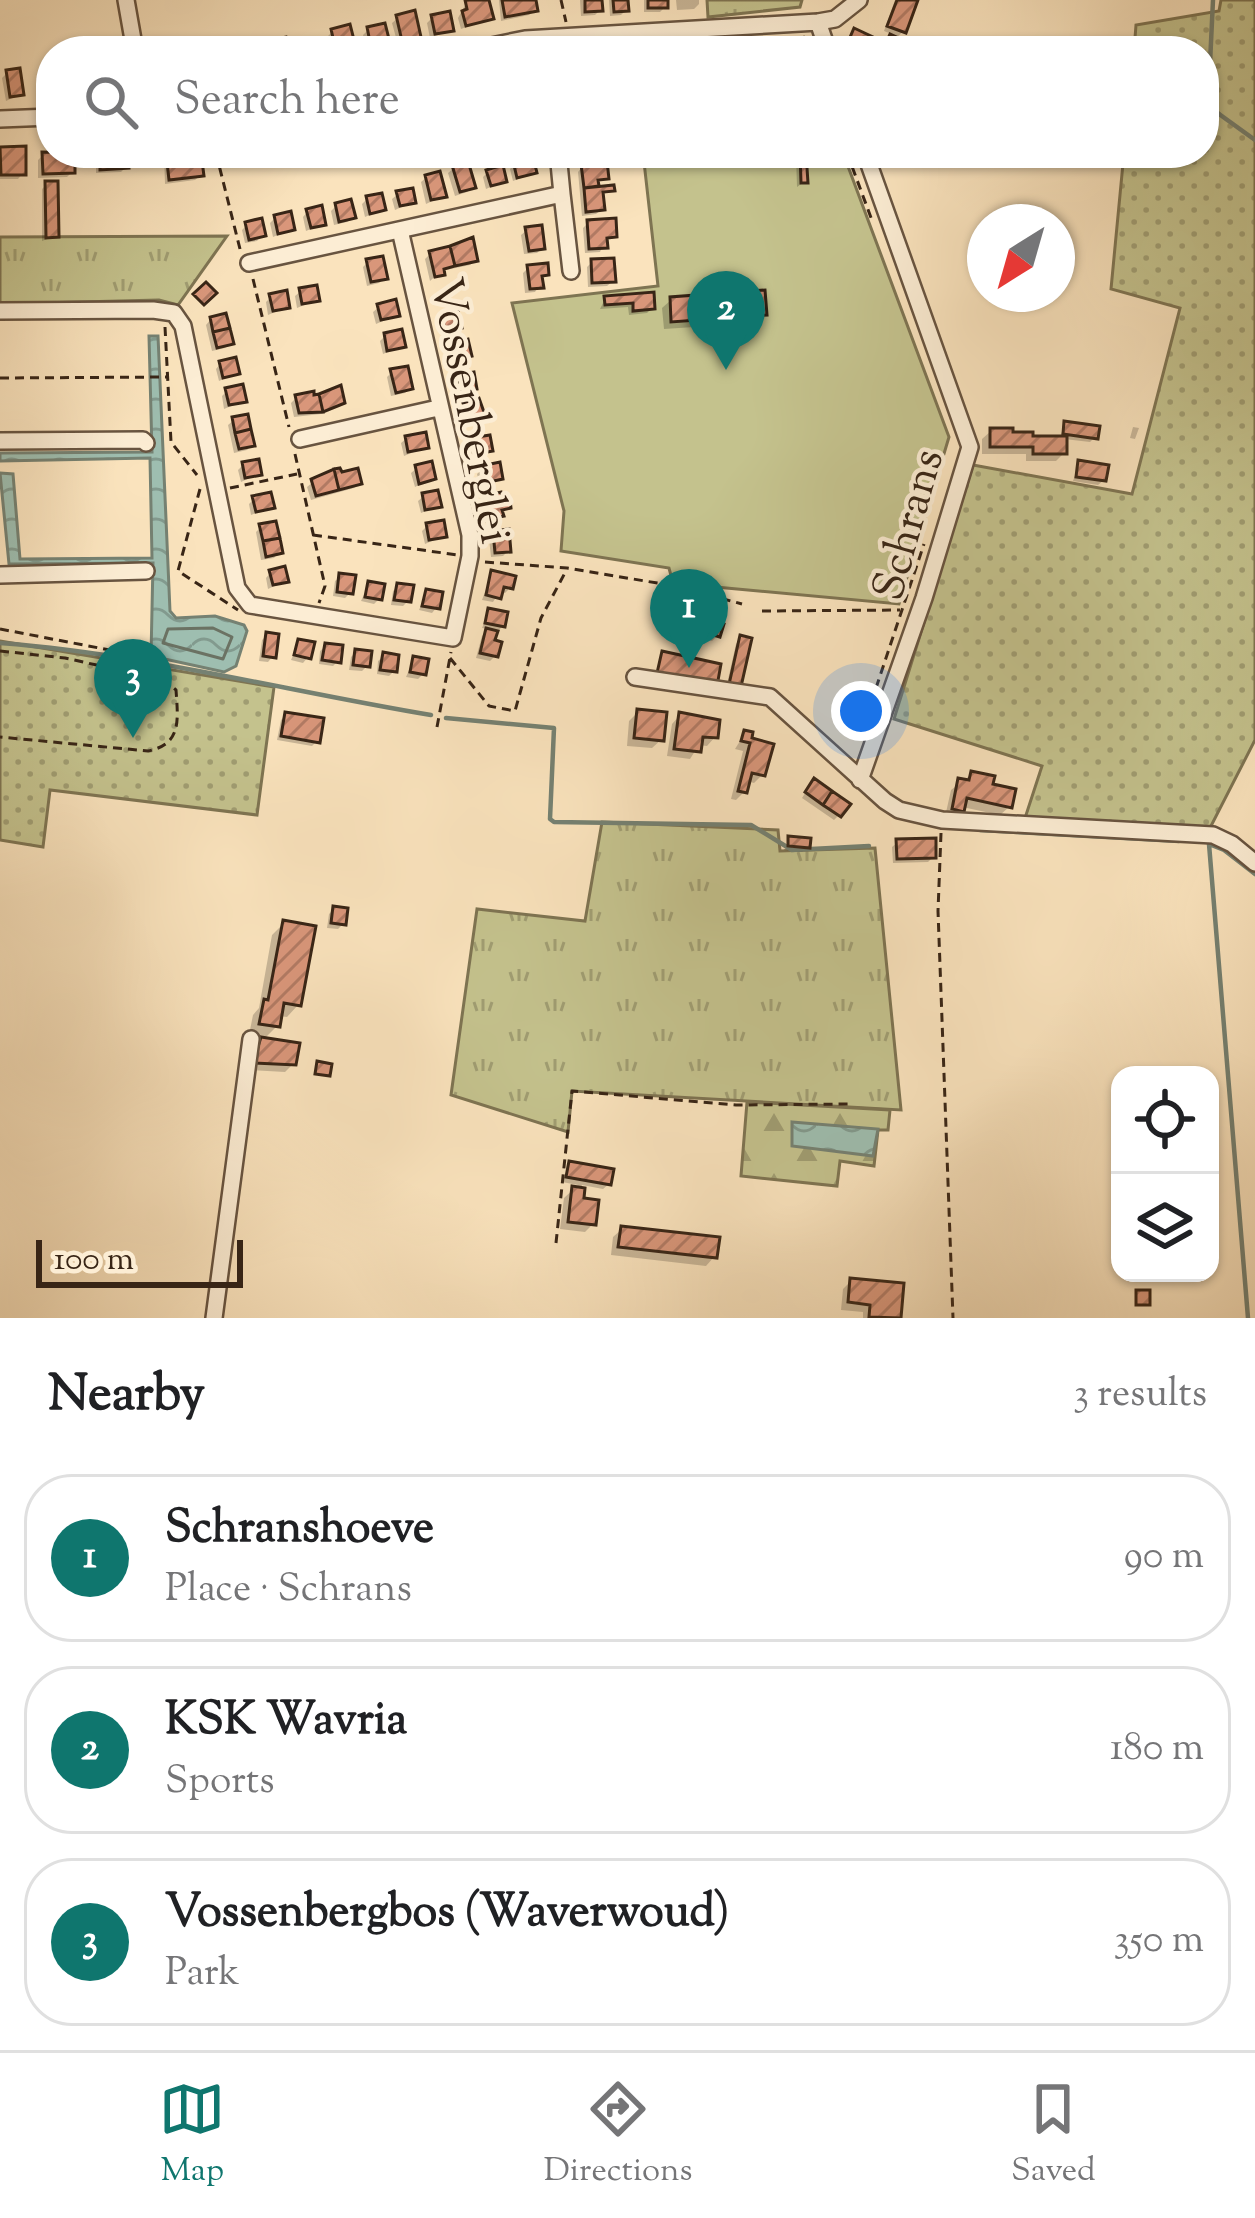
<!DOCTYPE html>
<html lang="en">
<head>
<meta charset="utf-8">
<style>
  body { margin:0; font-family:"Sorts Mill Goudy",serif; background:#f2f2f2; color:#202124 }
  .controls { position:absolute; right:36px; bottom:36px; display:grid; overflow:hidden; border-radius:24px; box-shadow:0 3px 9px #0004 }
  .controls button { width:108px; height:108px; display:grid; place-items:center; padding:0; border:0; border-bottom:3px solid #e0e0e0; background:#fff; color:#202124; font:60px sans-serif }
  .compass { position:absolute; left:967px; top:204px; width:108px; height:108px; border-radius:50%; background:#fff; box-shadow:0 3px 9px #0004; rotate:217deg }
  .scale { position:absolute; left:36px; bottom:30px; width:207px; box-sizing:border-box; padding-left:12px; border:6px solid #382516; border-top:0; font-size:33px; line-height:42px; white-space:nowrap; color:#382516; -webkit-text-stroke:9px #fcedd4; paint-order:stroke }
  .you { position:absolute; left:861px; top:711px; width:42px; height:42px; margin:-30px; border:9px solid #fff; border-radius:50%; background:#1a73e8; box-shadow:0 0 0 18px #1a73e833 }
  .badge { display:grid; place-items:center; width:78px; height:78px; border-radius:50%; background:#0f766e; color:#fff; font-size:39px; font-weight:700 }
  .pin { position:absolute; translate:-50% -99px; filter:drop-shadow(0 3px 6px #0008) }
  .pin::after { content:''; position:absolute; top:63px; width:42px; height:36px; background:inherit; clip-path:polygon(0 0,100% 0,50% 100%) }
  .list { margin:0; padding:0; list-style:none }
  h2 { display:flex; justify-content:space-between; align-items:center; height:156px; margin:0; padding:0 48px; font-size:51px }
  h2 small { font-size:39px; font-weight:400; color:#757577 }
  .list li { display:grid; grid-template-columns:78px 1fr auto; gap:36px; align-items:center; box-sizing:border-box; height:168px; margin:0 24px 24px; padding:0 24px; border:3px solid #e0e0e0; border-radius:48px }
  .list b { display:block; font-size:45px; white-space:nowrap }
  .list p { margin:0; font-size:39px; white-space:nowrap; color:#757577 }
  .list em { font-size:39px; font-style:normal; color:#757577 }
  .icon { flex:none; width:66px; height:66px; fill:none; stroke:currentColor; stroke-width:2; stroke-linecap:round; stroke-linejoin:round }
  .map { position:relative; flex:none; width:1255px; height:1318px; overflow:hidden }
  .search { position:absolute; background:#fff; box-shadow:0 3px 9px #0004; left:36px; right:36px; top:36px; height:132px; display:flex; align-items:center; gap:30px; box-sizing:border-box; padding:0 42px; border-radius:48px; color:#757577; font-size:45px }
  .sheet { height:732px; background:#fff }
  nav { display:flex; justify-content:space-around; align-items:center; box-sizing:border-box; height:168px; border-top:3px solid #e0e0e0; background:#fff; font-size:33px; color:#757577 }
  nav a { display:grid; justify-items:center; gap:6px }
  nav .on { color:#0f766e }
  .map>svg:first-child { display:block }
  .grass { fill:url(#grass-tufts); stroke:#7e7452; stroke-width:3 }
  .forest { fill:url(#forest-firs); stroke:#7e7452; stroke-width:3 }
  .park { fill:url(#park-dots); stroke:#7e7452; stroke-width:3 }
  .garden { fill:#c4c28d; stroke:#7e7452; stroke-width:3 }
  .water { fill:url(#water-waves); stroke:#758172; stroke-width:3 }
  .shadow { fill:#0003 }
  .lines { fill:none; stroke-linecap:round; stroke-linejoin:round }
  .shore { stroke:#6b7263; stroke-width:3 }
  .stream { stroke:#758172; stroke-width:4.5 }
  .building { fill:url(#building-hatch); stroke:#382516; stroke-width:3 }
  .minor-casing { stroke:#685440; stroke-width:20 }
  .path { stroke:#382516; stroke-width:3; stroke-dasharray:9 6; stroke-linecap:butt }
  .minor { stroke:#fcedd4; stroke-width:15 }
  .labels { text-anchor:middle; stroke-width:9; stroke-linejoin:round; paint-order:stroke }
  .street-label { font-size:45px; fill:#382516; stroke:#fcedd4 }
</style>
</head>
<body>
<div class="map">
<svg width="1255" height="1318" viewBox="0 0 1255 1318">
  <defs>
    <pattern id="grass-tufts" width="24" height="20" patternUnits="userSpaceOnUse" patternTransform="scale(3)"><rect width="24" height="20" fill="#c4c28d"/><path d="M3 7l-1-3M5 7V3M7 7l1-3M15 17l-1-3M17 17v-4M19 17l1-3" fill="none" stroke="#a09d72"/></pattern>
    <pattern id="forest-firs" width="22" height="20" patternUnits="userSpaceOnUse" patternTransform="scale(3)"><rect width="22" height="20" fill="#c4c28d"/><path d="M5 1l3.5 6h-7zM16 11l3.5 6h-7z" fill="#a09d72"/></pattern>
    <pattern id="park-dots" width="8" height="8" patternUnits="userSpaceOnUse" patternTransform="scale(3)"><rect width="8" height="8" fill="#c4c28d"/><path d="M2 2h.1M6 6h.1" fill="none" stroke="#a09d72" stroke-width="1.8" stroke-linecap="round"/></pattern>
    <pattern id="water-waves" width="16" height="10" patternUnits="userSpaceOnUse" patternTransform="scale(3)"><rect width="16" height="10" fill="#9ebeb0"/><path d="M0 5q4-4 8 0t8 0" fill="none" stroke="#829a8e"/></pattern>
    <pattern id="building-hatch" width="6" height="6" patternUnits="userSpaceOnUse" patternTransform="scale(3)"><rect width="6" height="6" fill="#d9967a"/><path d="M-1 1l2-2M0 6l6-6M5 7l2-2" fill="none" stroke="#b17a63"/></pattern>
  </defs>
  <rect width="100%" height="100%" fill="#fae3bd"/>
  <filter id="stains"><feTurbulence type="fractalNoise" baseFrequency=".00167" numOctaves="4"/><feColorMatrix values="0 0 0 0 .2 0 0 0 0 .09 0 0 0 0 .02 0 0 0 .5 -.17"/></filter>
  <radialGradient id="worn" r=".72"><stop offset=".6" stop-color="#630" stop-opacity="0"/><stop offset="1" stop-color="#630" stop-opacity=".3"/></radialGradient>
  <path class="grass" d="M707 0H802L800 7 708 17Z
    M227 236 178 305 159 300 0 304V237Z
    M602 822 778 830 780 851 875 848 901 1110 572 1091 568 1132 451 1095 477 909 585 921Z"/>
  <path class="forest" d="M747 1102 890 1110 888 1130H878L874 1166 840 1161 837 1186 741 1176Z"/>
  <path class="park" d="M1221 0H1255V740L1210 828 1025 818 1042 766 894 719 973 465 1132 494 1180 308 1111 289 1124 153H1204V51H1134L1136 25 1219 11Z
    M0 641 274 687 257 815 50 790 43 847 0 840Z"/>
  <path class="garden" d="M800 40 804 51H632L631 42Z
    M643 153H843L949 437 899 604 673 583 669 568 561 551 564 511 512 303 658 286Z"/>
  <path class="water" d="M149 336H158L170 611 176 618 215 616 244 625 247 631 236 666 224 672 151 656 153 563 9 564 0 473 13 474 20 559 152 558 150 458 0 461V453L152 452Z
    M792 1122 878 1129 873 1156 792 1146Z"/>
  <path class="shadow" d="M468 0H486L491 18 461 29 458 18Z
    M499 0H533L534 10 529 15 501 21Z
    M580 0H599L600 10 595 15 581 16Z
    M609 0H625L626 10 621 15 610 16Z
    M644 0H665V7L660 12H644Z
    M676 0H699V4L694 9 677 10Z
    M895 0H915L903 31 895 40 911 51H842L855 32 884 45 894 35 884 31Z
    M433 17 450 30 430 38 427 23Z
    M398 18 418 36 413 41 398 45 392 23Z
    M368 30 386 42 367 50 363 35Z
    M333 31 352 47 331 51 327 37Z
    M7 73 21 94 6 101 2 78Z
    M1 150 23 173 18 179H0Z
    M101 153H125L126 167 121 172 96 173V158Z
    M164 153H198L201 175 195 180 165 184Z
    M800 153H803L804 182 797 187 796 158Z
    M43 155 72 172 67 177 38 178V160Z
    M515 164 534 173 513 181 510 169Z
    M583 166 606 178 595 183 596 190H612L600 196 602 209 596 214 582 216 578 172Z
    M454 168 473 187 467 192 455 196 448 173Z
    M488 172 504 181 486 189 483 177Z
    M427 177 443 196 426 204 421 182Z
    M47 184 56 236 42 241V189Z
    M398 194 413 202 395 210 392 199Z
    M367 199 383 209 365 217 362 204Z
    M336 206 353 217 347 222 334 225 331 211Z
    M308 211 323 224 306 231 303 217Z
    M275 218 292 229 273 237 270 223Z
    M588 223 614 236 605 241 600 252 585 253 583 228Z
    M247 225 262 235 257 241 245 243 242 230Z
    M527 230 542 248 537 253 524 254 521 235Z
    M430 254 475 260 470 265 441 271 430 281 425 259Z
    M981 254 985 255V281L974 279 976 260Z
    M368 262 385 278 379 283 367 286 363 267Z
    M592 262 613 281 607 286 588 287 587 267Z
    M528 268 546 274 535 292 525 293 523 273Z
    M301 291 317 300 297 308 295 296Z
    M651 296 652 308 647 313 629 315 628 307 600 309 605 299Z
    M271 297 287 307 268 315 266 302Z
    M671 300 764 314 755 323 664 329 662 308Z
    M379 307 397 315 376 324 373 312Z
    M444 317 458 327 453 332 441 334 439 322Z
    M211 319 230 343 225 348 212 351 206 325Z
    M385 336 403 346 383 354 380 341Z
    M451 346 469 355 450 364 446 351Z
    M221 363 237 373 219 381 216 369Z
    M392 372 410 388 405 393 391 396 387 377Z
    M459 378 474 388 469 393 456 396 454 383Z
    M227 391 244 401 224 409 222 396Z
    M296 398 342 402 321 414 294 417 291 403Z
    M464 406 481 414 463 424 459 411Z
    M234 420 252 445 247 450 234 453 228 425Z
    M1065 424 1095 437 1090 442 1064 439V453L1056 461H1026V454H982V439L991 431 1030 439H1059Z
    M1133 427 1139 428 1135 439 1130 438Z
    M407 438 426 447 404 456 401 443Z
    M473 441 490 450 470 458 468 446Z
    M1079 464 1104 480 1098 485 1073 481Z
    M243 465 259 474 241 482 238 470Z
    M417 468 433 478 415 487 411 473Z
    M482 469 500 478 480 486 477 474Z
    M313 482 359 483 354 488 311 500 307 487Z
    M424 496 438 506 421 513 418 501Z
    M486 498 508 507 495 520 485 523 481 503Z
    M254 499 271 507 251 515 249 504Z
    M427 526 444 536 425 544 422 531Z
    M261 527 279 552 274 558 261 560 256 532Z
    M494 534 508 551 503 556 491 557 489 539Z
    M271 572 285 581 268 589 266 578Z
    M492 573 511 587 505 593 500 591 493 602 482 600Z
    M341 576 350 593 345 598 333 596 335 581Z
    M369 584 379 599 374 604 361 601Z
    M398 586 408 601 403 606 391 605 393 591Z
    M427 592 437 607 432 613 419 610Z
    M489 611 502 626 492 642 495 656 490 661 476 658 482 636 489 629 482 628Z
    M695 618 717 636 712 641 687 633Z
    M267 635 273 656 268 662 259 661 262 640Z
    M741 638 737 690 725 693 736 644Z
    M299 642 308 657 303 663 291 660Z
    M326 646 338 661 333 666 319 664 320 651Z
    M356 652 367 666 362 671 349 670 351 657Z
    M384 656 394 671 389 676 377 674 378 661Z
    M414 659 423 674 418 679 406 677Z
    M638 712 661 740 652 748 627 746 629 721Z
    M286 715 317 741 312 746 277 740 281 720Z
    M680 715 715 737 707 746 699 745 690 759 667 756 672 724Z
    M745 733 748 740 770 746 763 774 754 783 747 781 744 792 736 800 731 799 743 751 735 749Z
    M972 774 1009 807 1000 815 962 807 953 819 945 817 951 790Z
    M809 787 839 815 834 820 802 798Z
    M790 840 807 847 802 852 784 850Z
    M898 842 933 857 928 862 893 863 892 847Z
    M334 909 343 924 338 929 327 928 329 914Z
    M284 923 298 1005 287 1017 279 1016 277 1026 263 1040 294 1063 285 1072 247 1070 253 1049 264 1038 249 1035 253 1015 259 1008 272 935Z
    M570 1164 609 1184 603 1189 582 1185 580 1200 593 1224 585 1232 560 1229 564 1198 578 1185 562 1182Z
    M622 1229 714 1257 706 1266 611 1255 613 1237Z
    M851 1281 901 1286 898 1318H863V1312L841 1310 843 1289Z"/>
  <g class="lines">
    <path class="shore" d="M213 628 232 637 223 659 163 643 168 629Z"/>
    <path class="stream" d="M1213 0 1208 106 1255 140
      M0 643C145 654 287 691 431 715
      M446 718 554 728 550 819 554 822 751 825 792 850 869 846
      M980 830 1179 841
      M1248 1318 1209 844 1224 850 1255 874"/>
  </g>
  <path class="building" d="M465 0H489L494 19 466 26 462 11 467 9Z
    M502 0H536L538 11 505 17Z
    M585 0H602L603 11 585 12Z
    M613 0H628L629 11 614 12Z
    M648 0H668V8H648Z
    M897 0H918L906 33 887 26Z
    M415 10 421 37 402 41 396 15Z
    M450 11 454 31 435 34 431 15Z
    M385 23 390 43 371 47 367 27Z
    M350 24 356 48 336 51 331 29Z
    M854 28 886 43 890 34 916 46 914 51H850L845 49Z
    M286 37 289 51H269L273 40Z
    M322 40 324 51H303L301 44Z
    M20 68 24 95 10 97 6 70Z
    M26 146V175H1L0 147Z
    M42 152 75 153V173L43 174Z
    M100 153H128L129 168 100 170Z
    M166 153H201L204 176 169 180Z
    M800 153H806L808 183H801Z
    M533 157 537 173 517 178 513 161Z
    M468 161 476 188 460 192 452 165Z
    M607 161 609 179 598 180 599 186 584 188 581 164Z
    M503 165 507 182 491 186 486 170Z
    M440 171 447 197 431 200 425 175Z
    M45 181H58L59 237 46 238Z
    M614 185 615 191 603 192 605 210 586 212 584 188Z
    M413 188 416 203 400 206 396 191Z
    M382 193 386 210 370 214 366 196Z
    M351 199 356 218 339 222 335 203Z
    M322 205 326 225 311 228 306 209Z
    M291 211 295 230 278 234 274 215Z
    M262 218 266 236 249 240 245 222Z
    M616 218 617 237 607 238 608 248 589 249 587 220Z
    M542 225 545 249 529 251 525 227Z
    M473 237 478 261 455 266 450 246Z
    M450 246 455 266 444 269 445 275 435 277 429 251Z
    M980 251 985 252V275L978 274Z
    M383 256 388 279 371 282 366 259Z
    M614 258 616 282 592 283 591 259Z
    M548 263 549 275 542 276 544 288 530 289 527 265Z
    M206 282 217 293 204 305 193 294Z
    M317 285 320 301 302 304 299 288Z
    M287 290 290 308 273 311 269 294Z
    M765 290 767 315 671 322 670 297Z
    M654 292 655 309 633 311V303L605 305 604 296Z
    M396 299 400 316 381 320 377 304Z
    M458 311 462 328 445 331 442 314Z
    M226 313 230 328 213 332 210 317Z
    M230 328 234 344 217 348 213 332Z
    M402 329 406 347 387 351 384 333Z
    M468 339 472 356 454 360 450 344Z
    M236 357 240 374 223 378 219 361Z
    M408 366 413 389 396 393 390 369Z
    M474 372 477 389 460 392 457 375Z
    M243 384 247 402 229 405 225 388Z
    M341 385 345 403 323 412 319 394Z
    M314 391V395L319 394 323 412 299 413 295 395Z
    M479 398 485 415 468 420 463 403Z
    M248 414 251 429 235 433 232 417Z
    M1064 421 1100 426 1098 439 1063 434Z
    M990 428H1013V432H1033V436H1067V454H1033V447H990Z
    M251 429 255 446 239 449 235 433Z
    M426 432 429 448 408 452 405 436Z
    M490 435 493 451 475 454 471 438Z
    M259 459 262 475 245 478 242 462Z
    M1078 460 1109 465 1106 481 1076 477Z
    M432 461 436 479 419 484 415 465Z
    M500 462 503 479 484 483 481 466Z
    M340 468 342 472 358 468 362 484 339 490 334 469Z
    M334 469 339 490 316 496 311 479Z
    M438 490 442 507 425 510 422 493Z
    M271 492 275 508 256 512 252 496Z
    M501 492 503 502 510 500 511 508 502 510 504 516 489 519 484 496Z
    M444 520 447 537 429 540 426 523Z
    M276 521 280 538 263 541 259 524Z
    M509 529 511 552 495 553 493 531Z
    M280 538 283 553 266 557 263 541Z
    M285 566 289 582 273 585 269 570Z
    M491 570 516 576 513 589 504 587 501 599 486 595Z
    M339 573 356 575 353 594 337 592Z
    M368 581 385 584 382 600 365 597Z
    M397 583 414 585 411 602 394 600Z
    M426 589 443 592 440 609 422 606Z
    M488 608 508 612 505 627 485 623Z
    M695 615 724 624 720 637 691 628Z
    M486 628 498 631 495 640 502 642 498 657 480 653Z
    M266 632 279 634 276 658 263 656Z
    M740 635 752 638 740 691 728 689Z
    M298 639 315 642 311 659 294 655Z
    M325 643 343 645 341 663 322 660Z
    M355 649 372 651 370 667 353 665Z
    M662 651 721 664 717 686 657 673Z
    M383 652 399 655 397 672 380 670Z
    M413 656 429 659 426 675 410 672Z
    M637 709 667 712 664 741 634 738Z
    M285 712 324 718 320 743 281 736Z
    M679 712 720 720 718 738 703 737 701 752 674 749Z
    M744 730 753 732 752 738 774 744 765 776 752 773 747 793 738 791 750 743 741 741Z
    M971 771 995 776 993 784 1016 789 1012 808 967 798 964 812 952 809 958 778 969 780Z
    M814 778 832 791 823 805 805 792Z
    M832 791 851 804 841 817 823 805Z
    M788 836 811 838 810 848 788 846Z
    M936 838V858L897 859 896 839Z
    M333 906 348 908 346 925 331 923Z
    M283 920 316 926 301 1006 284 1003 280 1027 259 1024 264 999 268 1000Z
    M261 1037 300 1043 296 1065 253 1063Z
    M317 1061 332 1064 330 1076 315 1074Z
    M569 1161 614 1169 611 1185 566 1177Z
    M572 1186 585 1188 584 1198 599 1200 596 1225 568 1222Z
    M621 1226 720 1237 717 1258 618 1247Z
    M850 1278 904 1283 901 1318 869 1317 870 1305 848 1302Z
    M1136 1290H1150V1305H1136Z"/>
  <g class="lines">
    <g class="minor-casing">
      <path id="minor" d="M126 0 135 51
        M818 22 828 51
        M467 51 525 39 818 22 835 19 859 0
        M0 119 51 117
        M562 194 571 271
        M249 263 562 194 558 153
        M0 311 153 310 174 313 183 326 237 588 250 605 453 638 470 556V535L400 230
        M300 439 438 408
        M0 441 143 440 146 443
        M0 575 146 571
        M635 677 770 697 885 801 899 810 942 820 1213 835 1232 844 1255 863
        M860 780 924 598 970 447 865 153
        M214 1318 251 1039"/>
    </g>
    <path class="path" d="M561 0 566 22
      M803 36 809 51
      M216 153 240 249
      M847 153 873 223
      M253 279 289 427
      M165 327 171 442 197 475
      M0 378 167 377
      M295 454 325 586 319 603
      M230 488 297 474
      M200 489 178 571 238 610
      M313 535 458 555
      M485 562 567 568 675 586 742 604
      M762 611 900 610
      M0 629 146 657
      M0 651 65 658 164 680 176 690C178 720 182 744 148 751L0 737
      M450 658 489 706 515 711 541 618 567 569
      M876 688 924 544
      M437 727 451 652
      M941 833 938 911 953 1318
      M556 1243 572 1091 736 1105 852 1104"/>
    <use href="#minor" class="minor"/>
  </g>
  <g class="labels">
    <g class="street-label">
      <text transform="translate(473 410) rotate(79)" y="16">Vossenberglei</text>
      <text transform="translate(906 524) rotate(-74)" y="16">Schrans</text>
    </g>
  </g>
  <rect width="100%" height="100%" filter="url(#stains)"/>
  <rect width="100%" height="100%" fill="url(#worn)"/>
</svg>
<div class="controls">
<button><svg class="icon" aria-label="locate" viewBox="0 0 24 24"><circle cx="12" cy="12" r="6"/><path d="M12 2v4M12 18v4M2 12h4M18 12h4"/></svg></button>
<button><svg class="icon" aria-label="layers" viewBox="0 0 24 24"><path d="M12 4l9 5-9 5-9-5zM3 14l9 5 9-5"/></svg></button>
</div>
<svg class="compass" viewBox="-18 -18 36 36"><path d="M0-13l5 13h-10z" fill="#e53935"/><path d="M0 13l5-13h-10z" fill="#757577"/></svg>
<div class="scale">100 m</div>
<div class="you"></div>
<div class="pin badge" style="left:689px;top:668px">1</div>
<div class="pin badge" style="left:726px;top:370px">2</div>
<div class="pin badge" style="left:133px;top:738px">3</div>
<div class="search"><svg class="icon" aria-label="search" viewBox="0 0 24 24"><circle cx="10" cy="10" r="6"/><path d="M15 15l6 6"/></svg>Search here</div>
</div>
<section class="sheet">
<h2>Nearby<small>3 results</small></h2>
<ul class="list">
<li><span class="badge">1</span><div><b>Schranshoeve</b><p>Place · Schrans</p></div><em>90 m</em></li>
<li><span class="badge">2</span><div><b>KSK Wavria</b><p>Sports</p></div><em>180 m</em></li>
<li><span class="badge">3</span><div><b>Vossenbergbos (Waverwoud)</b><p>Park</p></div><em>350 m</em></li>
</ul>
</section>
<nav>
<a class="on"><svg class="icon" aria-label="map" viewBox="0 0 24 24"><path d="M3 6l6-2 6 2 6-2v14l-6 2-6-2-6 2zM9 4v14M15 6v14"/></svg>Map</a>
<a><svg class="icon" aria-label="directions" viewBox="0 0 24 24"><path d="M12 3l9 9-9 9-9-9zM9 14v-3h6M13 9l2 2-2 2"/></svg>Directions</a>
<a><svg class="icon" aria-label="saved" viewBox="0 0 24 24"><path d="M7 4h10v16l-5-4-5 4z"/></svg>Saved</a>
</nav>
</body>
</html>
